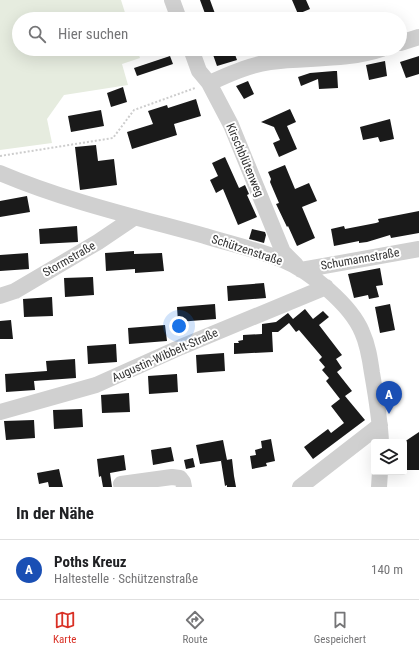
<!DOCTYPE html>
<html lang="de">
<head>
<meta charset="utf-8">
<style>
  body { margin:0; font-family:"Roboto Condensed",sans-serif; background:#f2f2f2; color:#202124 }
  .controls { position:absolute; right:12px; bottom:12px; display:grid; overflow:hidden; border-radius:4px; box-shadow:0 4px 16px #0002 }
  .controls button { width:36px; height:36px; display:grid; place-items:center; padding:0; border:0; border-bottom:1px solid #e0e0e0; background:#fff; color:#202124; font:20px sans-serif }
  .you { position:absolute; left:179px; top:326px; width:14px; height:14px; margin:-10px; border:3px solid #fff; border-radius:50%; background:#1a73e8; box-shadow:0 0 0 6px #1a73e833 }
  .badge { display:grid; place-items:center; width:26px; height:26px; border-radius:50%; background:#d93025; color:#fff; font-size:13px; font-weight:700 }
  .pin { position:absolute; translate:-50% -33px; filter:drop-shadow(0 1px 2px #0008) }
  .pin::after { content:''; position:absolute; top:21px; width:14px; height:12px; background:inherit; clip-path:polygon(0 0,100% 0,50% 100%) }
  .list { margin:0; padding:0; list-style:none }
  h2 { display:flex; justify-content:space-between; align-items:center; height:52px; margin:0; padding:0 16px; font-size:17px }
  h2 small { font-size:13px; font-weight:400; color:#757577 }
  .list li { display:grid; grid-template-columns:26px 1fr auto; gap:12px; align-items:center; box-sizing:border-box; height:60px; padding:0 16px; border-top:1px solid #e0e0e0 }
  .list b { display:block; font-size:15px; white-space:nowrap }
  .list p { margin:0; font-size:13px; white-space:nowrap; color:#757577 }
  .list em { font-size:13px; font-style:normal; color:#757577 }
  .icon { flex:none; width:22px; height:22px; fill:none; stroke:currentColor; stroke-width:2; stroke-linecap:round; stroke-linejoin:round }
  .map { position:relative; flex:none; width:419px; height:487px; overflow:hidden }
  .search { position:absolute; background:#fff; box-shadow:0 4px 16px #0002; left:12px; right:12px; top:12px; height:44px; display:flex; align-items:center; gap:10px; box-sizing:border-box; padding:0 14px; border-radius:22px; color:#757577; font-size:15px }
  .sheet { height:112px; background:#fff }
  nav { display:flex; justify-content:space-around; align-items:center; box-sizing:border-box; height:56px; border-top:1px solid #e0e0e0; background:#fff; font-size:11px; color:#757577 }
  nav a { display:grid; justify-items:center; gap:2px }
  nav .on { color:#d93025 }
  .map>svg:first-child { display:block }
  .green { fill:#e6ecdf }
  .building { fill:#1a1a1a }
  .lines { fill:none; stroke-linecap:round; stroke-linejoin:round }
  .path { stroke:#cdcdcd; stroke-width:2; stroke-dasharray:2 2; stroke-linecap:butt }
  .minor { stroke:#d0d0d0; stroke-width:16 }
  .labels { text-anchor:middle; stroke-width:4; stroke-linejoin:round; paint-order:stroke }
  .street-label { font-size:12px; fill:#333; stroke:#fff }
</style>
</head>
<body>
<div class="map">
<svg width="419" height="487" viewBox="0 0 419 487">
  <rect width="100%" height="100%" fill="#fff"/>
  <path class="green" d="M0 0H121L127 19H19V49H137L140 58 122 64 128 85 64 95 47 119 52 143 0 150Z"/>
  <path class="building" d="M200 0H210L217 19H207Z
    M292 0H306L310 9 298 14Z
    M211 49H233L237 60 217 66Z
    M170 56 173 64 137 76 134 68Z
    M419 56V74L406 78 400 62Z
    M385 61 387 76 369 80 366 65Z
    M334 71H337L338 88 319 89 318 79 301 86 298 77 310 73Z
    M248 81 254 94 244 99 236 86Z
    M123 87 127 102 111 107 107 93Z
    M196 99 201 116 174 124 177 135 132 149 127 132 153 124 148 111 167 105 168 108Z
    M290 109 296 122 287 126 297 149 279 157 273 143 280 140 274 127 261 122Z
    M101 110 104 126 71 132 68 116Z
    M390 119 394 139 380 142 378 137 363 140 360 127Z
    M96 145 98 161 114 159 117 185 80 190 75 147Z
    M225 157 239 188 245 185 249 194 247 195 257 217 238 225 223 189 216 193 210 180 218 176 212 163Z
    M285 165 295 189 309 183 317 201 302 207 315 238 297 246 288 226 287 227 276 204 279 203 270 182 271 179 268 172Z
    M27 196 30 212 0 217V201Z
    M419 211V233L391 238 390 235 367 242 359 243V241L334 246 331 229 344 226 345 229 376 223 379 222 378 219Z
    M77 226 78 242 40 244 39 229Z
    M252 229 265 232 266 235 264 243 249 239Z
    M134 251V254L162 253 164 271 135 273V269L106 271 105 253Z
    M28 253 29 269 0 271V255Z
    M380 268 383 285 376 286 379 297 369 299 368 295 354 298 348 274Z
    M93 277 94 295 65 297 64 278Z
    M264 283 266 298 228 301 227 286Z
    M52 297 53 316 24 317 23 299Z
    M215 304 216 319 178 322 177 307Z
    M390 304 395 330 380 333 375 307Z
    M305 309 313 319 323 311 329 317 319 325 342 355 336 359 342 368 337 372 352 391 345 396 365 420 313 459 304 447 328 429 331 433 344 423 331 406 340 399 326 381 329 378 322 370 325 367 319 360 322 357 299 330 296 332 289 323 278 332H272L273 352 234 354V343H239L238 341 243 340V335L262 334V324L276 322 288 313 293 319Z
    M11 320 13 339H0V321Z
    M165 325 167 341 129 344 128 328Z
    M116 344 117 362 88 364 87 346Z
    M224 353 225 371 197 373 196 355Z
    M75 359 76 378 34 381 35 390 6 392 5 374 47 371 46 361Z
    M177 374 178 392 149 394 148 376Z
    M129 393 130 412 102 413 101 395Z
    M82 409 83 427 54 429 53 410Z
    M34 420 35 438 6 440 4 421Z
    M419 432V470H404V442Z
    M271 439 275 461 266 463 267 466 252 469 250 456 256 455 255 450 262 448 261 441Z
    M223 440 227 460 200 464 196 445Z
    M171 447 174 461 153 465 151 450Z
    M124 455 126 470 110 473 112 487H103L101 476 99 477 97 459Z
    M193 458 195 467 186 469 184 460Z
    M232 459 234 476 236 487H227V485L225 486 221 461Z
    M59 469 63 487H49L48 482 39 484 37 473Z"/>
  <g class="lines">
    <path class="path" d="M0 156 113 138 134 110 195 88"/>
    <path class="minor" d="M172 0 179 19
      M400 43 419 37
      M191 49 199 71 209 83 231 125 283 252 296 265
      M209 83C228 75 249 65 270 62 307 57 346 61 382 49
      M0 173C66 201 136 217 205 236 231 244 258 250 283 260 310 271 351 305 362 332 368 345 370 359 372 373 376 396 380 419 381 442
      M301 270 419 249
      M0 296 15 291 98 242 135 217
      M0 412 96 385 181 347 326 287
      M121 484 172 477 180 478 183 482 184 487
      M300 487 380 425
      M379 487 380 472"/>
  </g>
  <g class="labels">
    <g class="street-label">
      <text transform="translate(245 160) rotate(67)" y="4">Kirschblütenweg</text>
      <text transform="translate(247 250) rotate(18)" y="4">Schützenstraße</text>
      <text transform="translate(69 259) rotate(-30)" y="4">Stormstraße</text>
      <text transform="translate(360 259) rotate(-10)" y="4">Schumannstraße</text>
      <text transform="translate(165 355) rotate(-24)" y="4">Augustin-Wibbelt-Straße</text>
    </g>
  </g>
</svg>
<div class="controls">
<button><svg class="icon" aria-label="layers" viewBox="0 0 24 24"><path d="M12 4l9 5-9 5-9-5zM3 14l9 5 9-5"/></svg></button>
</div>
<div class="you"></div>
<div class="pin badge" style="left:389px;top:414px;background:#1a4fb4">A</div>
<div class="search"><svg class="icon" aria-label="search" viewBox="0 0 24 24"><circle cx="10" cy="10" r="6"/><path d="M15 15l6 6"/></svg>Hier suchen</div>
</div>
<section class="sheet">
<h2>In der Nähe<small></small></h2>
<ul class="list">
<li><span class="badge" style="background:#1a4fb4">A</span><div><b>Poths Kreuz</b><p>Haltestelle · Schützenstraße</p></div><em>140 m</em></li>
</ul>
</section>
<nav>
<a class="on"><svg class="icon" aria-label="map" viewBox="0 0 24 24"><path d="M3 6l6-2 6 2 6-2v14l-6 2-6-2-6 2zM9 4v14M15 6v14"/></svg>Karte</a>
<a><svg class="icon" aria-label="directions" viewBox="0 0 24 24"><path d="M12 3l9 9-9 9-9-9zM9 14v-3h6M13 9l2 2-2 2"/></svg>Route</a>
<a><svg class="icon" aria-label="saved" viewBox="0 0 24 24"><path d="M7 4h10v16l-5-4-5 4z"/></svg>Gespeichert</a>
</nav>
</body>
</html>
